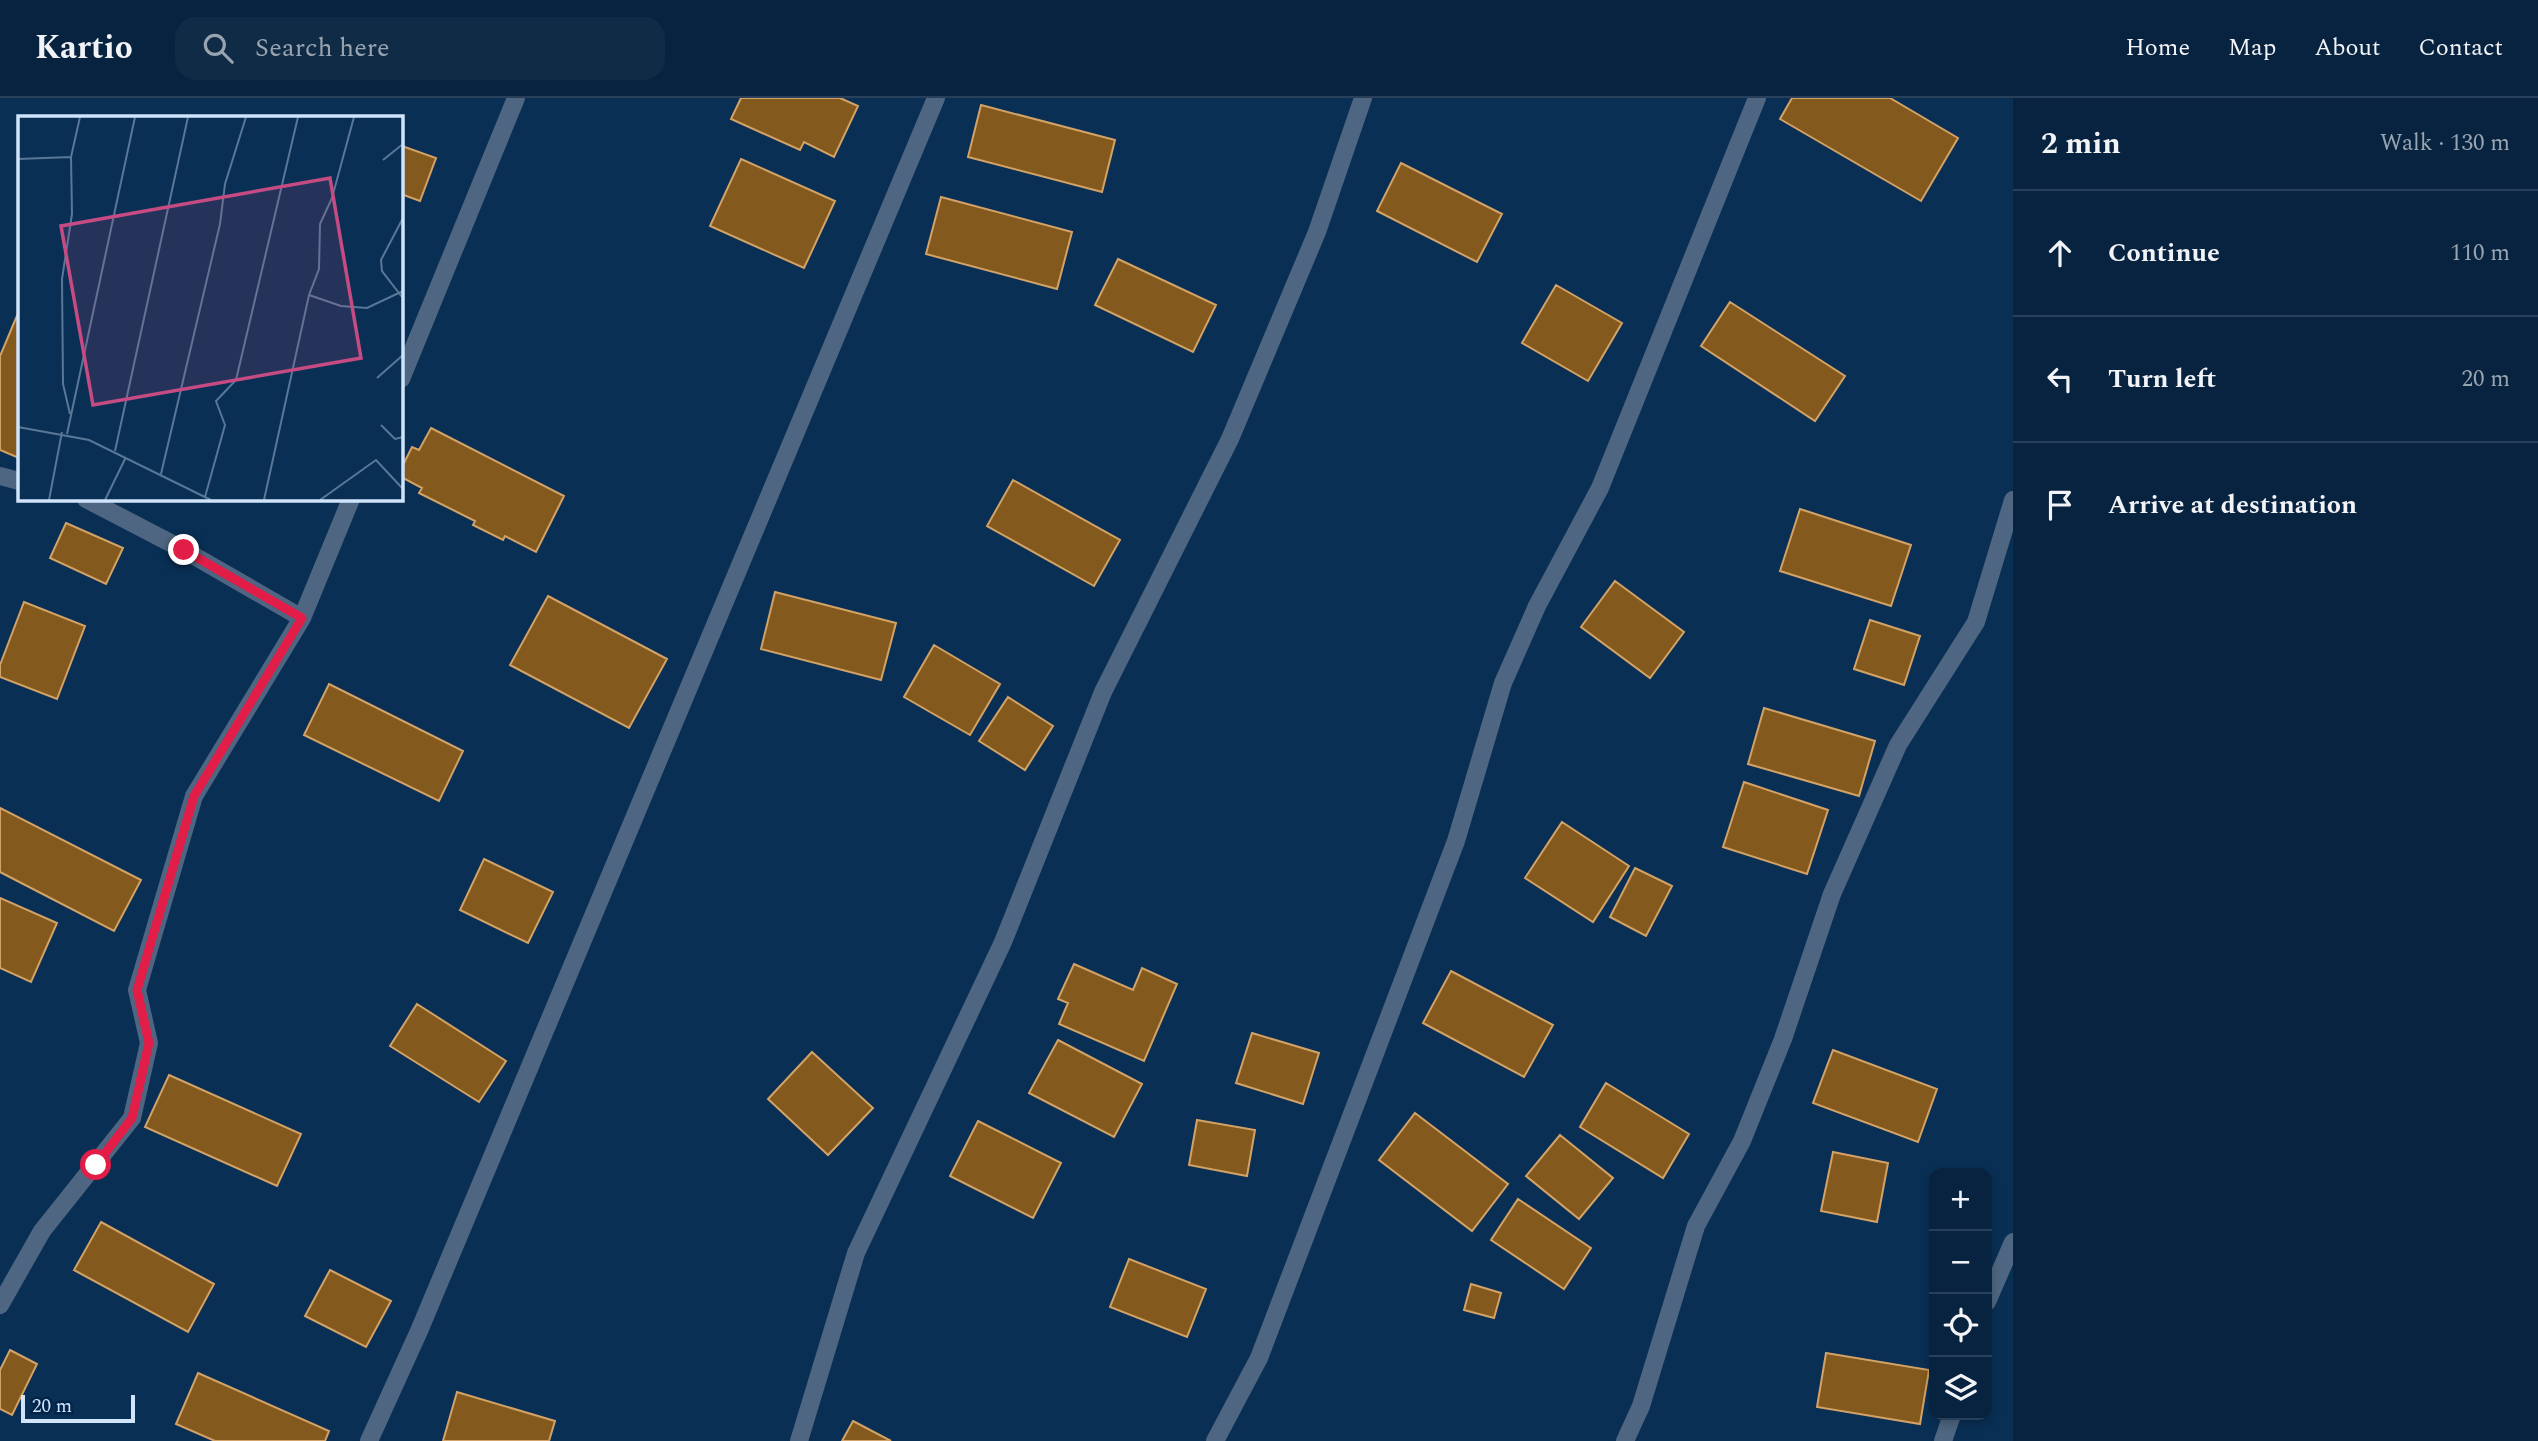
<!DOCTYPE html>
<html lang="en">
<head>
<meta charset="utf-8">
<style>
  body { margin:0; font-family:Spectral,serif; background:#102b46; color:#f1f3f6 }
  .controls { position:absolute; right:21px; bottom:21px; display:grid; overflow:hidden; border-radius:14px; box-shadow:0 4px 10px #0003 }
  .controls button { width:63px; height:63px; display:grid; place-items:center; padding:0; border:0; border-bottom:2px solid #284059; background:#07233f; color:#f1f3f6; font:35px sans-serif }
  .scale { position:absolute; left:21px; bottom:18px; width:114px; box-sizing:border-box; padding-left:7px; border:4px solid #d0e4fc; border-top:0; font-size:19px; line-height:24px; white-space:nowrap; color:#d0e4fc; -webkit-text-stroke:5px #002548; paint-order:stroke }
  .stop { position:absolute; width:21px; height:21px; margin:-16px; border:5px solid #e11d48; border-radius:50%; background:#fff }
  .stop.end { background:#e11d48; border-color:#fff; box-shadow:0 2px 7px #0008 }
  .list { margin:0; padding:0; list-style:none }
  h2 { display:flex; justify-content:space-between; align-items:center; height:91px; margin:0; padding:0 28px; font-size:30px }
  h2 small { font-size:23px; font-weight:400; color:#98a4b0 }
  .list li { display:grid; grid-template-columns:46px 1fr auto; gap:21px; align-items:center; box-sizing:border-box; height:126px; padding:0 28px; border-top:2px solid #284059 }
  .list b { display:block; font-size:26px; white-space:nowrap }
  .list em { font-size:23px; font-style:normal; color:#98a4b0 }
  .icon { flex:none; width:38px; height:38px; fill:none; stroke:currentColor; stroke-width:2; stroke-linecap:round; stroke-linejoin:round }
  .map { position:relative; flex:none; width:2013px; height:1343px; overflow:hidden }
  header { display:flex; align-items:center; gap:42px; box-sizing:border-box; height:98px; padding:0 35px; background:#07233f; border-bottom:2px solid #284059 }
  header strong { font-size:33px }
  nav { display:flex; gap:38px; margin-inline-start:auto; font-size:24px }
  .search { width:490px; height:63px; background:#102b46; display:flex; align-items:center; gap:18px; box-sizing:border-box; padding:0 24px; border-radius:21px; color:#98a4b0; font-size:26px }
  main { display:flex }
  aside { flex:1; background:#07233f }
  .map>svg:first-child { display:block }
  .building { fill:#84591d; stroke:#d3a266; stroke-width:2 }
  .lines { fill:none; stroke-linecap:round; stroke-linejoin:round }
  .minor { stroke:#4e6681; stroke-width:18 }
  .route { stroke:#e11d48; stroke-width:9 }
  .inset-road { fill:none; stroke:#597797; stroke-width:2 }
  .view { fill:#c64b83; fill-opacity:0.15; stroke:#c64b83; stroke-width:3.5 }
  .inset-edge { fill:none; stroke:#d0e4fc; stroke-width:3.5 }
</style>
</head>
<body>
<header>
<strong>Kartio</strong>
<div class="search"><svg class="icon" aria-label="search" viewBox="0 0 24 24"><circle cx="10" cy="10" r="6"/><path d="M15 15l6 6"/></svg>Search here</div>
<nav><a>Home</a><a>Map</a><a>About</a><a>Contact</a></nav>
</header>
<main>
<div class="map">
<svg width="2013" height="1343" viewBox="0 0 2013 1343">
  <rect width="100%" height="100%" fill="#092f54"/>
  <path class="building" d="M741 0H840L858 8 834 59 804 44 800 52 731 21Z
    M1792 0H1890L1958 40 1921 103 1780 21Z
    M981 7 1115 42 1102 94 968 59Z
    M402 48 436 60 420 103 401 96Z
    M741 61 835 103 804 170 710 128Z
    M1401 65 1502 116 1477 164 1377 113Z
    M941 99 1072 134 1057 191 926 156Z
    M1118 161 1216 207 1193 254 1095 207Z
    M1556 187 1622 225 1588 283 1522 245Z
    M1730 204 1845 278 1815 323 1701 248Z
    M19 213V360L0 352V258Z
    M431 330 564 398 536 454 505 438 503 442 473 427 475 423 419 395 422 390 401 379V371L412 349 419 352Z
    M1013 382 1120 442 1094 488 987 428Z
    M1800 411 1911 447 1891 508 1780 473Z
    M66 425 123 450 106 486 50 460Z
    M1615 483 1684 534 1650 580 1581 529Z
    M775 494 896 525 881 582 761 551Z
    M548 498 667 561 629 630 510 567Z
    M24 504 85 528 57 601 0 579V567Z
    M1870 522 1920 538 1904 587 1854 571Z
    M934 547 1000 586 970 637 904 599Z
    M329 586 463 653 439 703 304 637Z
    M1008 599 1053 628 1025 672 979 643Z
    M1764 610 1875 643 1859 698 1748 666Z
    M1744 684 1828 712 1807 776 1723 749Z
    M0 710 141 782 114 833 0 774Z
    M1562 724 1629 768 1593 824 1525 780Z
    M484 761 553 794 528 845 460 812Z
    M1635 770 1672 788 1646 838 1610 819Z
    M0 800 57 825 31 884 0 870Z
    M1074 866 1133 892 1142 870 1177 886 1144 963 1059 926 1068 905 1058 901Z
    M1451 873 1553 927 1524 979 1423 925Z
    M417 906 506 963 479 1004 390 948Z
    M1252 935 1319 955 1303 1006 1236 985Z
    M1058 942 1142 986 1114 1039 1029 995Z
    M1833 952 1937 991 1918 1044 1813 1005Z
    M812 954 873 1010 828 1057 768 1001Z
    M169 977 301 1036 277 1088 145 1029Z
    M1606 985 1689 1036 1663 1080 1580 1029Z
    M1415 1015 1508 1086 1472 1133 1379 1062Z
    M1197 1022 1255 1032 1247 1078 1189 1067Z
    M978 1023 1061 1065 1033 1120 950 1078Z
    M1560 1037 1613 1080 1579 1121 1526 1078Z
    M1833 1054 1888 1065 1877 1124 1821 1113Z
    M1518 1101 1591 1150 1564 1191 1491 1142Z
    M101 1124 214 1186 188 1234 74 1172Z
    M1129 1161 1206 1191 1187 1239 1110 1209Z
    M330 1172 391 1203 366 1249 305 1218Z
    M1471 1186 1501 1195 1494 1220 1464 1212Z
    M10 1252 37 1266 12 1317 0 1311V1272Z
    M1826 1255 1929 1272 1920 1326 1817 1309Z
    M198 1275 329 1333 325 1343H215L176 1326Z
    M457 1294 555 1323 549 1343H443Z
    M853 1323 891 1343H842Z"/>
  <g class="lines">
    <path class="minor" d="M401 281 516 0
      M0 378 19 383
      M86 401 184 452 302 520
      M1987 1204 2013 1144
      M0 1207 42 1133 132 1020 149 945 137 892 194 698 302 520 351 401
      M369 1343 419 1233 936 0
      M799 1343 856 1155 1003 844 1103 594 1230 341 1317 134 1363 0
      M1215 1343 1259 1260 1456 743 1503 585 1537 508 1600 390 1757 0
      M1625 1343 1641 1308 1696 1128 1742 1043 1783 941 1832 796 1898 647 1976 524 2013 402
      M1943 1343 1952 1317"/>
  </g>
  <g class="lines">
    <path class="route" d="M96 1067 132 1020 149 945 137 892 194 698 302 520 184 452"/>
  </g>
  <g transform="translate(18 18)">
    <rect width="385" height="385" fill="#092f54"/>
    <path class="inset-road" d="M0 43 53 41M365 44 385 28M291 179 323 190 349 192 385 175M384 181 364 155 363 144 385 102M359 262 385 239M52 298 45 268 44 163 54 98 53 41 62 1M363 309 377 323 385 321M0 311 71 324 193 384M49 318 117 1M97 335 170 1M143 358 202 108 207 68 228 1M187 381 207 309 198 285 218 264 280 1M31 384 44 316M87 384 108 341M246 384 291 179 301 153 302 108 314 82 336 1M302 384 358 344 385 373"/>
    <path class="view" d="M312 62 343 242 75 289 43 110Z"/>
    <rect width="385" height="385" class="inset-edge"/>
  </g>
</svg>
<div class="controls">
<button>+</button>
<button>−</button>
<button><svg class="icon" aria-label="locate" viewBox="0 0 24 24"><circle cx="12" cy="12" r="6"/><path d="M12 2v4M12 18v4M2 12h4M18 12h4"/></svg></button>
<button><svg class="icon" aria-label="layers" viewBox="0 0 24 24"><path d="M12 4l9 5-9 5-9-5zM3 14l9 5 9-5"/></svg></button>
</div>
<div class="scale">20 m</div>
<div class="stop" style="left:96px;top:1067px"></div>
<div class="stop end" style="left:184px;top:452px"></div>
</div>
<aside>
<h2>2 min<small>Walk · 130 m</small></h2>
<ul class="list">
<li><svg class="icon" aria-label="ahead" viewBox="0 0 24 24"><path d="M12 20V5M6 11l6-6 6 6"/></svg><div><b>Continue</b></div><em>110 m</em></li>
<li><svg class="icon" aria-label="left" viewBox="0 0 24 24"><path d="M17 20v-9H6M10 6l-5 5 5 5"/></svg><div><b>Turn left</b></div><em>20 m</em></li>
<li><svg class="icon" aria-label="arrive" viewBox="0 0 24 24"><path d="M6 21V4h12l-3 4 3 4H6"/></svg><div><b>Arrive at destination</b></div></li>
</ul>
</aside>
</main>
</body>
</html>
